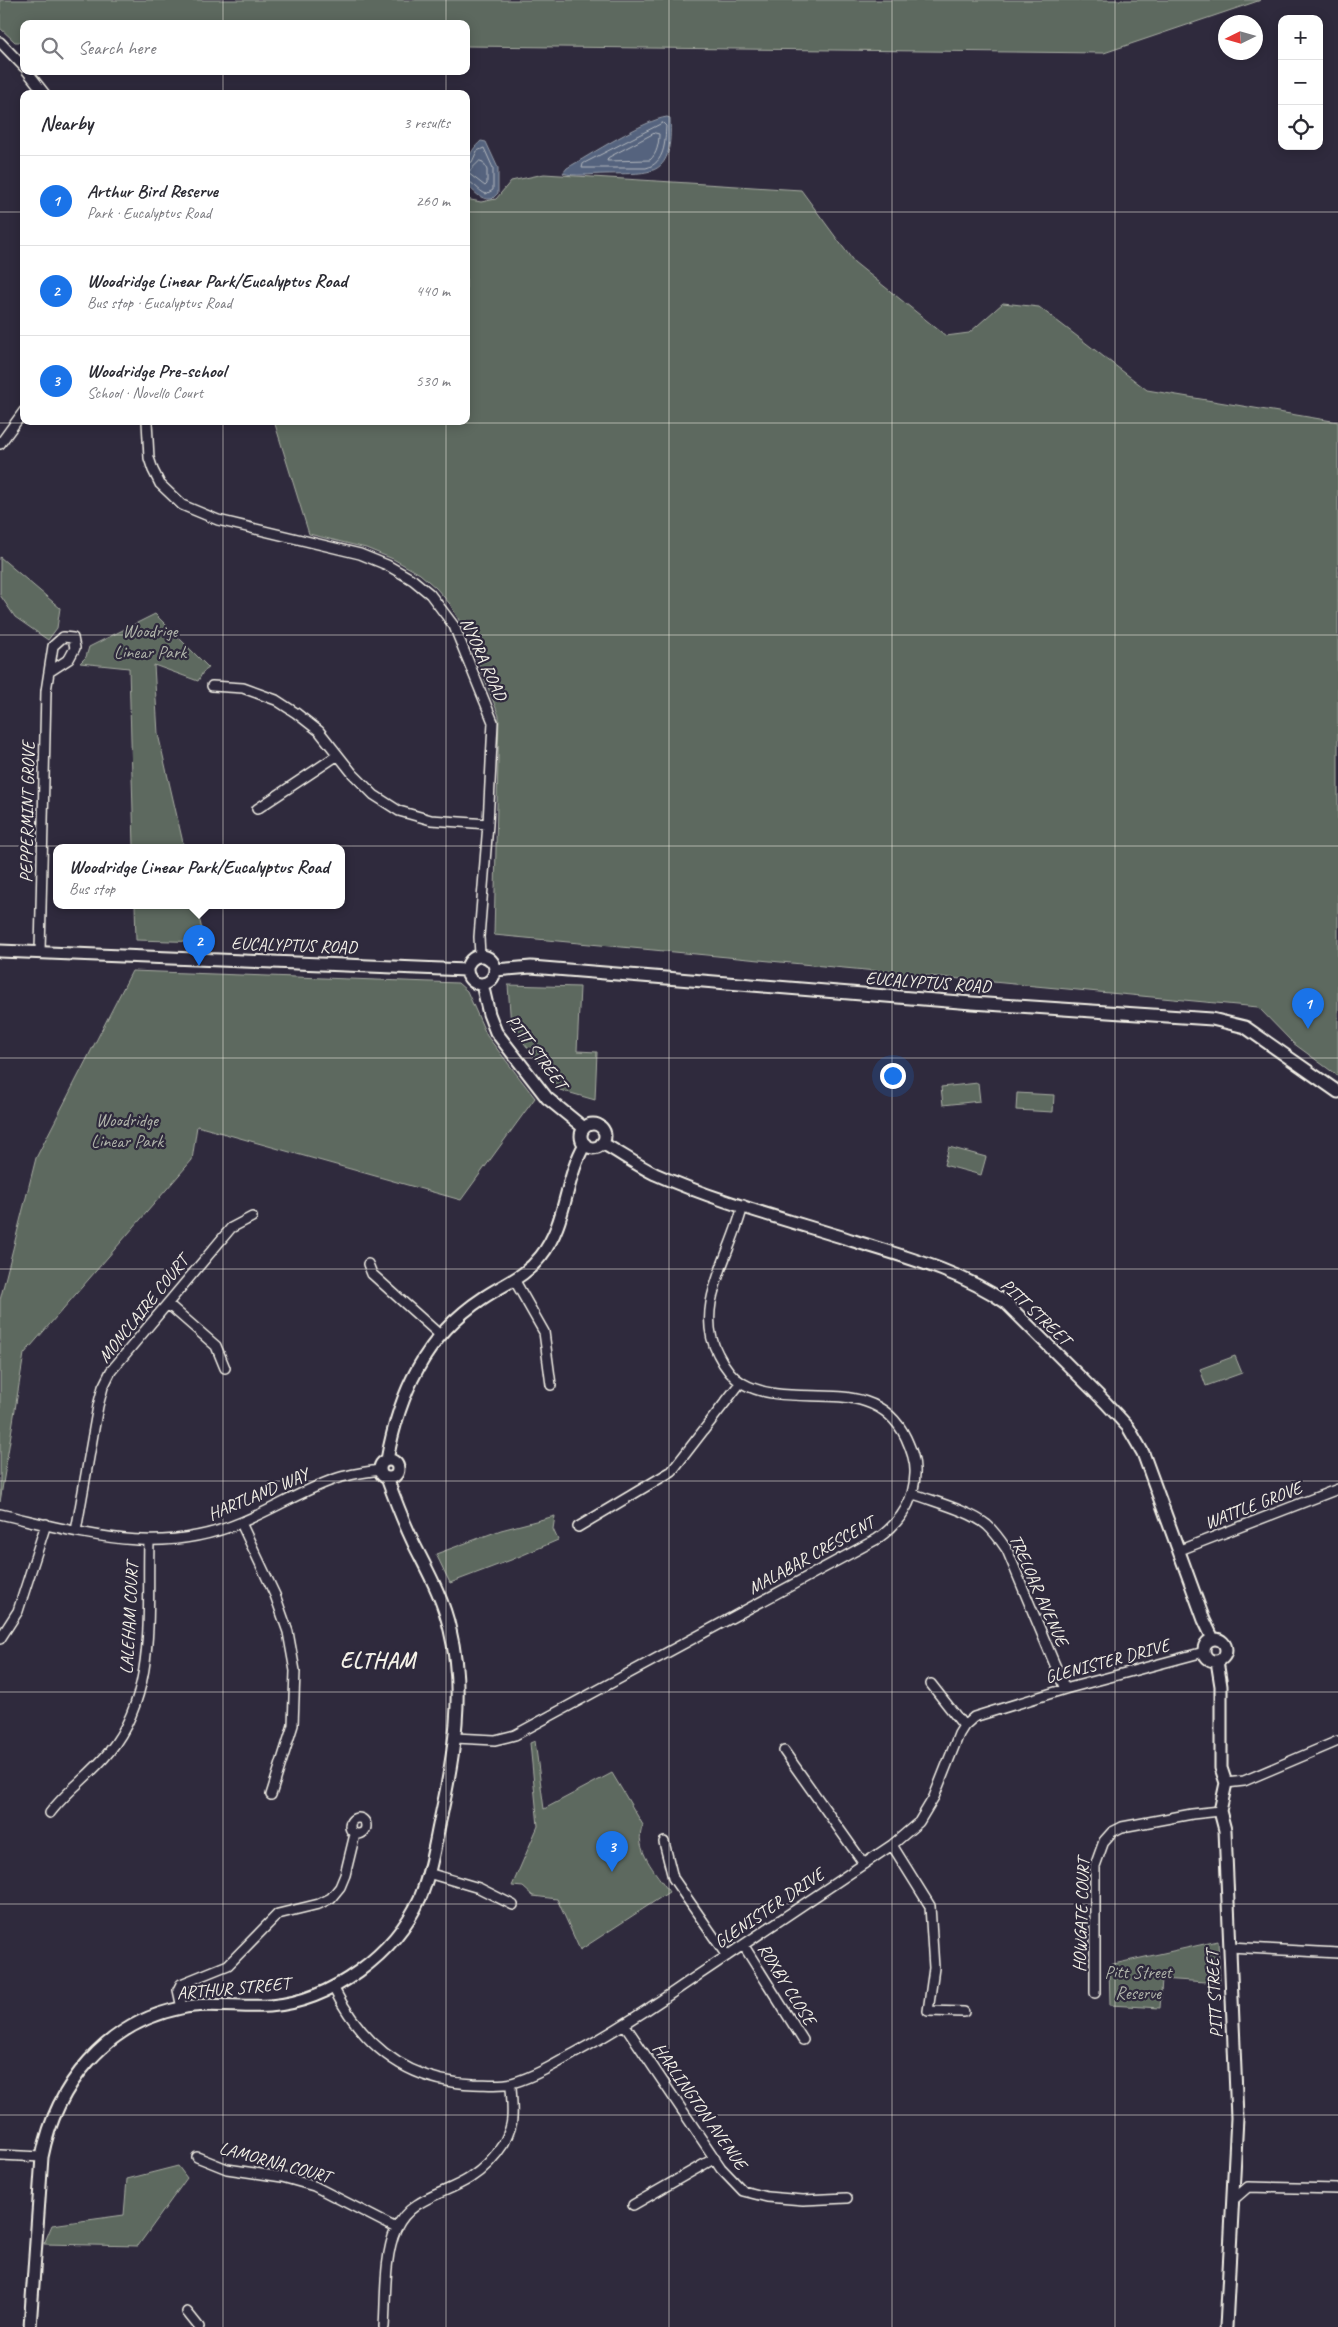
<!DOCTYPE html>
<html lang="en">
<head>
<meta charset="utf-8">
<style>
  body { margin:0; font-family:Caveat,sans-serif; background:#f7f7f7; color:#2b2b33 }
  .controls { position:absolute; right:15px; top:15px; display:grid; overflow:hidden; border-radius:10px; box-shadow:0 2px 12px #0003 }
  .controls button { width:45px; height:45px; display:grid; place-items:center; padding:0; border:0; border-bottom:1px solid #e1e1e2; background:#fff; color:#2b2b33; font:25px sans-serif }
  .compass { position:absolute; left:1218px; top:15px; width:45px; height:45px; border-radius:50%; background:#fff; box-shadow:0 2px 12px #0003; rotate:265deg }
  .you { position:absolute; left:892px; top:1075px; width:18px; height:18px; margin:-12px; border:4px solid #fff; border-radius:50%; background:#1a73e8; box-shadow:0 0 0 8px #1a73e833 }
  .badge { display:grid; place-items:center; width:32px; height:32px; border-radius:50%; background:#1a73e8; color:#fff; font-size:16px; font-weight:700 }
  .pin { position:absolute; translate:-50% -41px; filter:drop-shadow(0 1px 2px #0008) }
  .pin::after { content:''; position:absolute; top:26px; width:18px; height:15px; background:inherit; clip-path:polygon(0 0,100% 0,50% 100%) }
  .popup { position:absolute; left:53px; top:844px; width:292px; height:65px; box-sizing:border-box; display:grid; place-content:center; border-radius:10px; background:#fff; filter:drop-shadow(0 1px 4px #0005); font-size:16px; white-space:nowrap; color:#7c7c81 }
  .popup b { font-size:19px; color:#2b2b33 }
  .popup::after { content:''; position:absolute; left:50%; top:100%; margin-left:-10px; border:10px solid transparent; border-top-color:#fff }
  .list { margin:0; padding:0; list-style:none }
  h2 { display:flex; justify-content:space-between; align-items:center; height:65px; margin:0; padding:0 20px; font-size:21px }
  h2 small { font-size:16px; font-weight:400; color:#7c7c81 }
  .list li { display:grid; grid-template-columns:32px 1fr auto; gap:15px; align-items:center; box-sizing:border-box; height:90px; padding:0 20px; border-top:1px solid #e1e1e2 }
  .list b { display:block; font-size:19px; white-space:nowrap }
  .list p { margin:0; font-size:16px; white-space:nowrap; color:#7c7c81 }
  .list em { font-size:16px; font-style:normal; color:#7c7c81 }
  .icon { flex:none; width:28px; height:28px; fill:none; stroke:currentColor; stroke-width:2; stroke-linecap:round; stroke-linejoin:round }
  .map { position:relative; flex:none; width:1338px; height:2327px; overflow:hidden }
  .search { position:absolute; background:#fff; box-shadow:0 2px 12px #0003; left:20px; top:20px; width:450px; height:55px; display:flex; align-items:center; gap:12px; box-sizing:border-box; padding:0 18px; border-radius:10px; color:#7c7c81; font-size:19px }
  .panel { position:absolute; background:#fff; box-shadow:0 2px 12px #0003; left:20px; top:90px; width:450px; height:335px; border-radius:10px }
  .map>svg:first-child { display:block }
  .green { fill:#5d695e; stroke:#a8ada3 }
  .water { fill:#54637e; stroke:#949ca8 }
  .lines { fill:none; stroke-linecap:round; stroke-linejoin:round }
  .shore { stroke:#b4b8be; stroke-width:1 }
  .minor-casing { stroke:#f4f1e8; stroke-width:12 }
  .tertiary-casing { stroke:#f4f1e8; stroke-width:15 }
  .minor { stroke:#2f2a3d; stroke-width:9 }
  .tertiary { stroke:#2f2a3d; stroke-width:11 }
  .grid { fill:none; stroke:#f4f1e8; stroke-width:1; stroke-opacity:0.55 }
  .labels { text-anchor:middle; stroke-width:4.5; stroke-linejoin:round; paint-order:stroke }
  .park-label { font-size:18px; fill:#b0b4aa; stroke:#2f2a3d }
  .street-label { font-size:18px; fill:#f4f1e8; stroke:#2f2a3d }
  .district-label { font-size:22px; font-weight:bold; letter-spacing:1px; fill:#f4f1e8; stroke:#2f2a3d }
</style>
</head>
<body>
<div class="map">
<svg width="1338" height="2327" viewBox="0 0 1338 2327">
  <rect width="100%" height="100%" fill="#2f2a3d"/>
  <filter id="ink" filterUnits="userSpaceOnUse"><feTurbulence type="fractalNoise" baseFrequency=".02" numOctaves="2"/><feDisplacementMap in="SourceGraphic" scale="10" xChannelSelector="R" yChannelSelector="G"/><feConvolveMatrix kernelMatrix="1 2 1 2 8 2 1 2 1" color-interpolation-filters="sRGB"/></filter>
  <g filter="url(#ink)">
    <path class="green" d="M0 0H1261L1104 53 466 46V24H24V42H15L0 28Z
      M544 174 801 190 854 262 946 336 969 333 1003 303 1039 307 1147 390 1338 422V1076L1293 1043 1258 1007 494 935 499 716 469 638 450 604 436 588 420 574 393 559 366 548 309 534 274 421H466V199L481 202 496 199 511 181Z
      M0 557 60 608 57 628 48 640 15 617 0 595Z
      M155 614 209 668 203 672 198 681 154 665 158 734 184 847H134L129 668 80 663 86 657 89 647Z
      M135 905H196L205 942 136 940Z
      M132 971 458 983 467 991 487 1036 535 1098 461 1200 197 1126 192 1160 24 1354 0 1502V1300L36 1158Z
      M508 985 580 987 577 1051 597 1052 595 1100 560 1090 511 1026Z
      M978 1083 980 1101 943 1105 941 1087Z
      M1017 1093 1054 1095 1053 1112 1016 1110Z
      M949 1147 986 1157 981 1175 944 1165Z
      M1235 1356 1242 1373 1206 1386 1200 1369Z
      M555 1516 553 1529 558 1540 511 1560 450 1583 436 1554 501 1530Z
      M535 1741 544 1809 612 1773 643 1825C632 1849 657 1873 669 1892L580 1950 557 1899 533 1896 523 1887 512 1886 538 1826 530 1743Z
      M1218 1941 1220 1983 1162 1979 1160 2008 1110 2005 1109 1965Z
      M178 2166 187 2178 138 2246 44 2244 52 2225 124 2215 127 2179Z"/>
    <path class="water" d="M667 117 670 118C673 178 654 173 605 174 592 174 574 177 563 173L567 168C590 155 644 120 667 117Z
      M481 141 486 142 498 168V193L492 199C480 200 474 192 466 183 466 166 467 153 481 141Z"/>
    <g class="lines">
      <path class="shore" d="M663 123 666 126C665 142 665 163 646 168H582L583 164Z
        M655 133 659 134C659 143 657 154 650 160L607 161 608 158Z
        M480 161 483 162 487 170V184L485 186 468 173Z
        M466 164 472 162 477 151 484 148 493 168V190L486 194C478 191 474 182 466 181"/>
      <g class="minor-casing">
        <path id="minor" d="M0 42 24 67
          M27 71 45 94
          M147 421 149 458 153 470 160 484 182 505 218 520 360 554 387 565 413 580 430 594 454 626 493 722 488 824 479 937 480 955
          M0 444 24 411
          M212 686 243 688 276 700 296 713 319 731 353 774 374 795 399 811 431 820 488 824
          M257 809 338 755
          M40 952 46 691 53 646 63 637 73 638 75 648 69 659 49 672
          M368 1264 372 1274 440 1335
          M515 1281 544 1332 551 1385
          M168 1304 216 1346 225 1368
          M914 1494C935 1502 970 1511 987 1525 995 1532 1001 1541 1007 1550L1065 1689
          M0 1514C84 1533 158 1558 242 1522 274 1509 303 1490 335 1479 349 1474 365 1472 380 1470
          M241 1523 275 1595 288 1632 295 1671 293 1725 271 1795
          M578 1527 672 1471 741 1382
          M76 1531 98 1406 103 1387 111 1371 231 1228 252 1217
          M1180 1550 1338 1489
          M0 1639 18 1611 46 1524
          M931 1684 964 1726
          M455 1738 495 1740 515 1735 877 1539C900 1523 914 1502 915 1474 916 1461 911 1449 906 1438 874 1370 793 1413 742 1383 732 1377 723 1364 718 1354 692 1306 733 1252 743 1205
          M784 1751 864 1864
          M1226 1783 1244 1781 1338 1741
          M50 1813C67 1790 91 1775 109 1752 157 1693 147 1614 149 1542
          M350 1826a8 8 0 1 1 16 0a8 8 0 1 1-16 0Z
          M664 1842 673 1878 727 1956
          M892 1845 930 1906 934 1968 928 2011 964 2012
          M428 1873 479 1888 513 1905
          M744 1946 803 2040
          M1230 1947 1338 1953
          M333 1987C362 2045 407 2082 474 2084 486 2084 500 2086 512 2083 533 2077 554 2065 573 2054 612 2033 649 2009 685 1984 754 1938 823 1891 892 1845L919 1822 934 1797 959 1734 964 1726 974 1717 1065 1689 1204 1652
          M1095 1993V1866L1104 1841 1112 1832 1122 1827 1192 1814 1220 1811
          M182 2008 178 1990 181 1984 228 1965 278 1914 319 1904 331 1898 340 1887 345 1875 355 1834
          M625 2025 721 2168 743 2191 767 2197 803 2200 847 2198
          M0 2155 42 2157
          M197 2157 227 2169 282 2177 314 2186 396 2228
          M1233 2200 1248 2187 1338 2189
          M633 2205 715 2158
          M187 2312 199 2327
          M384 2327C386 2298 384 2255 396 2229 411 2197 444 2195 470 2178 484 2169 495 2157 504 2143 508 2135 512 2126 512 2118 513 2106 511 2094 511 2083"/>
      </g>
      <g class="tertiary-casing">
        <path id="tertiary" d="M0 951 466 970
          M467 970a14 14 0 1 1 28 0a14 14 0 1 1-28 0Z
          M495 970 531 967 972 1003 1212 1019 1245 1027 1338 1092
          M482 984 489 1014 496 1032 547 1098 584 1128
          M581 1136a12 12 0 1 1 24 0a12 12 0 1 1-24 0Z
          M602 1143C620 1153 637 1165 655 1174 718 1202 788 1220 854 1241 905 1257 960 1271 1005 1302L1105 1402 1128 1427 1143 1453 1204 1620 1213 1639
          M380 1469a9 9 0 1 1 18 0a9 9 0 1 1-18 0Z
          M387 1460C399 1394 425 1336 483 1298 505 1283 524 1278 541 1256 567 1223 564 1180 585 1144
          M1204 1650a11 11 0 1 1 22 0a11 11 0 1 1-22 0Z
          M1217 1661 1221 1686V1768L1226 1783 1220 1811 1225 1830 1237 2118 1226 2327
          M30 2327 42 2157C56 2085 106 2023 181 2008 210 2002 240 2008 270 2006 332 2001 395 1954 420 1898 431 1872 435 1843 441 1816 454 1755 465 1691 450 1630 443 1598 428 1572 414 1544 404 1523 395 1500 387 1478"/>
      </g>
      <use href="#minor" class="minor"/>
      <use href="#tertiary" class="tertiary"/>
    </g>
  </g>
  <path class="grid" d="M223 0V24M446 0V24M669 0V2327M892 0V2327M1115 0V2327M223 71V94M446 71V94M0 212H24M466 212H1338M223 421V2327M446 421V2327M0 423H1338M0 635H1338M0 846H1338M0 1058H1338M0 1269H1338M0 1481H1338M0 1692H1338M0 1904H1338M0 2115H1338"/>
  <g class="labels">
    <g class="park-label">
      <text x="150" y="637">Woodrige<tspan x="150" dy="21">Linear Park</tspan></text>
      <text x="127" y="1126">Woodridge<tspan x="127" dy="21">Linear Park</tspan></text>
      <text x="1138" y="1978">Pitt Street<tspan x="1138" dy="21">Reserve</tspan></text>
    </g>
    <g class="street-label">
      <text transform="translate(484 659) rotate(66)" y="6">NYORA ROAD</text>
      <text transform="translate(27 812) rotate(-89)" y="6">PEPPERMINT GROVE</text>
      <text transform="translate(294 945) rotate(2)" y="6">EUCALYPTUS ROAD</text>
      <text transform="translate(928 982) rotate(4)" y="6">EUCALYPTUS ROAD</text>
      <text transform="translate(537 1052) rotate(53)" y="6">PITT STREET</text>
      <text transform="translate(143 1309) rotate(-51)" y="6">MONCLAIRE COURT</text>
      <text transform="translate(1036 1312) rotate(43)" y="6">PITT STREET</text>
      <text transform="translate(258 1494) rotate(-23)" y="6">HARTLAND WAY</text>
      <text transform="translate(1253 1505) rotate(-21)" y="6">WATTLE GROVE</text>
      <text transform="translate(811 1555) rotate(-29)" y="6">MALABAR CRESCENT</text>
      <text transform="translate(1039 1590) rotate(66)" y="6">TRELOAR AVENUE</text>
      <text transform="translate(129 1618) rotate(-87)" y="6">LALEHAM COURT</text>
      <text transform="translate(1107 1661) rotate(-15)" y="6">GLENISTER DRIVE</text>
      <text transform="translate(769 1908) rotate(-34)" y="6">GLENISTER DRIVE</text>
      <text transform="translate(1081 1915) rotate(-88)" y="6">HOWGATE COURT</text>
      <text transform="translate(787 1984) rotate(58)" y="6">ROXBY CLOSE</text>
      <text transform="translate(233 1988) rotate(-5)" y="6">ARTHUR STREET</text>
      <text transform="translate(1214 1994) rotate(-93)" y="6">PITT STREET</text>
      <text transform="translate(700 2106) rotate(55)" y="6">HARLINGTON AVENUE</text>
      <text transform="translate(275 2162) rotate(15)" y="6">LAMORNA COURT</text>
    </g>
    <g class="district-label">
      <text x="378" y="1668">ELTHAM</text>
    </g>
  </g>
</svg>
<div class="controls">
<button>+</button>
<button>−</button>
<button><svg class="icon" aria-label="locate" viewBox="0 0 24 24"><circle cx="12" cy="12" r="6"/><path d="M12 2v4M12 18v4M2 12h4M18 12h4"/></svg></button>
</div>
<svg class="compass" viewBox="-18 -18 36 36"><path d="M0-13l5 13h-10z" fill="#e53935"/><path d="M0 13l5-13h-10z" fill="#7c7c81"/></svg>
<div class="you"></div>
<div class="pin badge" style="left:1308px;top:1029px">1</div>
<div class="pin badge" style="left:199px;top:966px">2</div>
<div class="popup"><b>Woodridge Linear Park/Eucalyptus Road</b>Bus stop</div>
<div class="pin badge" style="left:612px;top:1872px">3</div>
<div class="search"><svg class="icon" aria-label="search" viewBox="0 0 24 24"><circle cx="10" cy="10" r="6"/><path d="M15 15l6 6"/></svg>Search here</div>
<section class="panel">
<h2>Nearby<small>3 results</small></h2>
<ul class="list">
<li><span class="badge">1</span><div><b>Arthur Bird Reserve</b><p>Park · Eucalyptus Road</p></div><em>260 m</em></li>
<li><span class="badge">2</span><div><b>Woodridge Linear Park/Eucalyptus Road</b><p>Bus stop · Eucalyptus Road</p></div><em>440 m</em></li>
<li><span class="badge">3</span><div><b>Woodridge Pre-school</b><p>School · Novello Court</p></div><em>530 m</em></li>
</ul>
</section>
</div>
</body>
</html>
